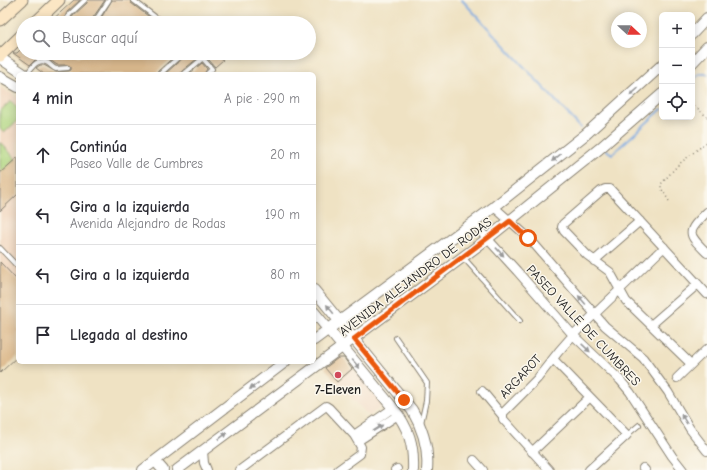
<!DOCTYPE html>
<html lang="es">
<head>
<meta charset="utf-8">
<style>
  body { margin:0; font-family:"Comic Neue",sans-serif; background:#f2f2f3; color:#2b2b33 }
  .controls { position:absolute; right:12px; top:12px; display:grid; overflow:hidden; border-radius:6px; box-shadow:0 2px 10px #0003 }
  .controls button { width:36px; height:36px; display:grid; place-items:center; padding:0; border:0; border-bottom:1px solid #e1e1e2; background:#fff; color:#2b2b33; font:20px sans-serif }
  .compass { position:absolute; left:611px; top:12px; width:36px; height:36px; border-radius:50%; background:#fff; box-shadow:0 2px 10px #0003; rotate:112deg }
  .stop { position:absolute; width:12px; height:12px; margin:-9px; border:3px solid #ea580c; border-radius:50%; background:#fff }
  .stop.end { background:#ea580c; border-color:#fff; box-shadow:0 1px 4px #0008 }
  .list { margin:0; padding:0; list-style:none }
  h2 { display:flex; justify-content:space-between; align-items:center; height:52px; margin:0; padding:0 16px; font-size:17px }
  h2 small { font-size:13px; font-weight:400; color:#7c7c81 }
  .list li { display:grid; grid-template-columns:26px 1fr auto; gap:12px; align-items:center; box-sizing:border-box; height:60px; padding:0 16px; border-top:1px solid #e1e1e2 }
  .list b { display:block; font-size:15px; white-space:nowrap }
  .list p { margin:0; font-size:13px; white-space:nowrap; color:#7c7c81 }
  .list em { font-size:13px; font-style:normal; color:#7c7c81 }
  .icon { flex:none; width:22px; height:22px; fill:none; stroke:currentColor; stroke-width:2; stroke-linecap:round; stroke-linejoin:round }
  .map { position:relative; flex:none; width:707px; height:470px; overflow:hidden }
  .search { position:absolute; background:#fff; box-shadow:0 2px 10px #0003; left:16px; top:16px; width:300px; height:44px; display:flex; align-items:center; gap:10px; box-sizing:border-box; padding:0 14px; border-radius:22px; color:#7c7c81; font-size:15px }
  .panel { position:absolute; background:#fff; box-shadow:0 2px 10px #0003; left:16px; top:72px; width:300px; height:292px; border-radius:6px }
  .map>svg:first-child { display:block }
  .built { fill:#f1d5bd }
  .grass { fill:#b0d680; stroke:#66794e }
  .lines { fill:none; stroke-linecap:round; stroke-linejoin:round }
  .stream { stroke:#75a6e0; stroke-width:2 }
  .building { fill:#debc90 }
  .service-casing { stroke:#867f70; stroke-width:6 }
  .minor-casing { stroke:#867f70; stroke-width:10 }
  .tertiary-casing { stroke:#867f70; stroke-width:12 }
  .secondary-casing { stroke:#867f70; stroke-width:13 }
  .path { stroke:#867f70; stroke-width:1.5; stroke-dasharray:1 3; stroke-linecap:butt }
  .service { stroke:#fff; stroke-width:4 }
  .minor { stroke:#fff; stroke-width:8 }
  .tertiary { stroke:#fff; stroke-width:10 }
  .secondary { stroke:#fbe6c4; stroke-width:11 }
  .oneway { fill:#999 }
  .route { stroke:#ea580c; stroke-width:5 }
  .poi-dot { fill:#d1495b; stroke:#fbf7ec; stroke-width:1.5 }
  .labels { text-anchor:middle; stroke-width:3; stroke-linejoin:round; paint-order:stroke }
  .street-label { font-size:13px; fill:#1c1c1c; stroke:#fbf7ec }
  .poi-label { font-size:13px; font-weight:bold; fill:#1c1c1c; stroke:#fbf7ec }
</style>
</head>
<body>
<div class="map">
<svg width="707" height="470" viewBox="0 0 707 470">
  <rect width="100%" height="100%" fill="#fbf7ec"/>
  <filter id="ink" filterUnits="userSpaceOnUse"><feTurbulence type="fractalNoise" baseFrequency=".025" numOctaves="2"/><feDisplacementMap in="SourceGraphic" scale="8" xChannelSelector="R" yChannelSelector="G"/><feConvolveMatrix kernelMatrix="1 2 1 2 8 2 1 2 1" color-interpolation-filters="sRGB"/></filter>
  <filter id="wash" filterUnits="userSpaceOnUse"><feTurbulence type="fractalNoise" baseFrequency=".012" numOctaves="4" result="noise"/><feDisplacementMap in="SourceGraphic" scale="16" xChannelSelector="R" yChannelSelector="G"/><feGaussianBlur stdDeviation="0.9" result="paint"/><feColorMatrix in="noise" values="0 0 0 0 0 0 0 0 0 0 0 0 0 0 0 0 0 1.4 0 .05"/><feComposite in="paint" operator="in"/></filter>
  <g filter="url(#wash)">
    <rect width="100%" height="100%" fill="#efe2c3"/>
    <path class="built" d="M0 87 18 98V281L0 262Z
      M353 368 384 404 369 416 337 382Z"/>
    <path class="grass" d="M11 101 18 109V120L4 133 0 129V111Z
      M0 142 16 159 0 173Z"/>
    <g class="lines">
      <path class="stream" d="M462 0 581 128
        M692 81 700 74H707
        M605 149 612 154 662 109"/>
    </g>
    <g id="blocks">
      <path class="building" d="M74 0H80L67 12 62 23H49Z
        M88 0H105L92 19V23H69L73 16 87 3Z
        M112 0H130L131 3 157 23H98Z
        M23 47V53H74L77 56H82L84 53H178L158 71 157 74H44L36 68 40 65H44L56 72 69 71 71 70V67L68 65H57L50 60 41 58 36 59 30 65 13 53H17Z
        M186 53H195L198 58 182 71 181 74H165L185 56Z
        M203 53H212L223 60 215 67Z
        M202 63 207 69 204 74H189Z
        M18 157V194L0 211V173Z
        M0 262 18 281V356L0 373Z
        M338 358H344L352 369 337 382 325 368Z"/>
    </g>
  </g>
  <g filter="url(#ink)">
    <use href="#blocks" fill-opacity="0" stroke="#867f70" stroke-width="1"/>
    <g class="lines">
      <g class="service-casing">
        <path id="service" d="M133 0 163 23
          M95 21 109 0
          M65 23 70 14 85 0
          M77 53H81
          M198 53 212 69 207 74
          M27 74C32 67 38 57 48 63 51 65 53 68 56 69L68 68
          M160 74 183 53
          M184 74 203 58
          M0 248 18 267
          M463 257 520 321
          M396 338 427 383 426 401 421 423
          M627 435 639 425"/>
      </g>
      <g class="minor-casing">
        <path id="minor" d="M494 207 529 238 605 326 643 358 668 392 690 429 707 451
          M707 212C686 233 687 233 707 253
          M473 223 517 271 573 335 620 380 630 392 672 456 683 470
          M594 261 640 221
          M651 325 698 284
          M553 359 627 435 589 470
          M691 364 626 301 610 272 587 255 564 231 562 227 563 224 601 191 605 189H610L707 294
          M677 378 707 349
          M482 391 502 415
          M354 435 393 408
          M358 441 398 415
          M203 451 204 463 207 470
          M532 452 590 397
          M474 460 483 470
          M643 468 645 470
          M240 470 326 406 329 408 354 435 361 447 360 454 338 470
          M395 470 397 469
          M549 470 503 419V413L537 379 559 351 573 335 664 247"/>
      </g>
      <g class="tertiary-casing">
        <path id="tertiary" d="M692 34 707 18
          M0 58 24 74
          M692 63 707 47
          M0 77 18 87
          M314 290 412 410C423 429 429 448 427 470
          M314 312 393 408C409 428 414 445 413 470
          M314 340 494 207 586 134 662 65
          M155 461 163 470
          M143 470 285 362
          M177 470 487 239 599 149 662 94"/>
      </g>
      <g class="secondary-casing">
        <path id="secondary" d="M0 20 22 0
          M35 23 59 0
          M0 56 23 34"/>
      </g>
      <path class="path" d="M692 103 707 117
        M669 201 661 188V184L679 164 707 142"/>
      <use href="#service" class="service"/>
      <use href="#minor" class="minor"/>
      <use href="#tertiary" class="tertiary"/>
      <use href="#secondary" class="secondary"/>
    </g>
    <defs><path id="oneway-solid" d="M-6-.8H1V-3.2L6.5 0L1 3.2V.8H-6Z"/></defs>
    <g class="oneway">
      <use href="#oneway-solid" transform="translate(634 92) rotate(138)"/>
      <use href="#oneway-solid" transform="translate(556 158) rotate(141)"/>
      <use href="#oneway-solid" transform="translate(500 252) rotate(47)"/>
      <use href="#oneway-solid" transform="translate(582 300) rotate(-130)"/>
      <use href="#oneway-solid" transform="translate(330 309) rotate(-129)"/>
      <use href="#oneway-solid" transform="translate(586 348) rotate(43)"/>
      <use href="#oneway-solid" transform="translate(356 364) rotate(50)"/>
      <use href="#oneway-solid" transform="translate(254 386) rotate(143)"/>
      <use href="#oneway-solid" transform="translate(684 419) rotate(-121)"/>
      <use href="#oneway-solid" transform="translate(378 428) rotate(-33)"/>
      <use href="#oneway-solid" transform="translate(223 436) rotate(-37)"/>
    </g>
  </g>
  <g class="lines" filter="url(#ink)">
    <path class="route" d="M404 400 354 339 510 221 528 238"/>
  </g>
  <circle class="poi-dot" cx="338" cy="375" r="4"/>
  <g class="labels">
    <g class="street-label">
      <text transform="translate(415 276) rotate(-37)" y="5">AVENIDA ALEJANDRO DE RODAS</text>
      <text transform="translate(584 325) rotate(47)" y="5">PASEO VALLE DE CUMBRES</text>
      <text transform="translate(520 376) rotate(-47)" y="5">ARGAROT</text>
    </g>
    <g class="poi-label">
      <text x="338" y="394">7-Eleven</text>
    </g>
  </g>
</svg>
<div class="controls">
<button>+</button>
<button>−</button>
<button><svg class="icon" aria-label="locate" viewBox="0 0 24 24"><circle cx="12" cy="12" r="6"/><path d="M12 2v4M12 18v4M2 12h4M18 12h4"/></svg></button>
</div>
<svg class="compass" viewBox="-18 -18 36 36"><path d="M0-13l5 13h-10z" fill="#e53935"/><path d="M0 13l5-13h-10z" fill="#7c7c81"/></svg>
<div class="stop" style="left:528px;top:238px"></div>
<div class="stop end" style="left:404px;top:400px"></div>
<div class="search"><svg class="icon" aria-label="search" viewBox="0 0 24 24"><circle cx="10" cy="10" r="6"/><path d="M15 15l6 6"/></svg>Buscar aquí</div>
<section class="panel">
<h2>4 min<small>A pie · 290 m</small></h2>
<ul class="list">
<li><svg class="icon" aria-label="ahead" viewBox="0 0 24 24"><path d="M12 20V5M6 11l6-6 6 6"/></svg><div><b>Continúa</b><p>Paseo Valle de Cumbres</p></div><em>20 m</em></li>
<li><svg class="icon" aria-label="left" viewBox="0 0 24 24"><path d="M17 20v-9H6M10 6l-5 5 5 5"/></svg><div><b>Gira a la izquierda</b><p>Avenida Alejandro de Rodas</p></div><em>190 m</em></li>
<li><svg class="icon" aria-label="left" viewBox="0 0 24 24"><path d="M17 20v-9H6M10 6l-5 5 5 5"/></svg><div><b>Gira a la izquierda</b></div><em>80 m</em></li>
<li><svg class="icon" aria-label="arrive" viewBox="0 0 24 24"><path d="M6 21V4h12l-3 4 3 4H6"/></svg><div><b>Llegada al destino</b></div></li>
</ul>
</section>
</div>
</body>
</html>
